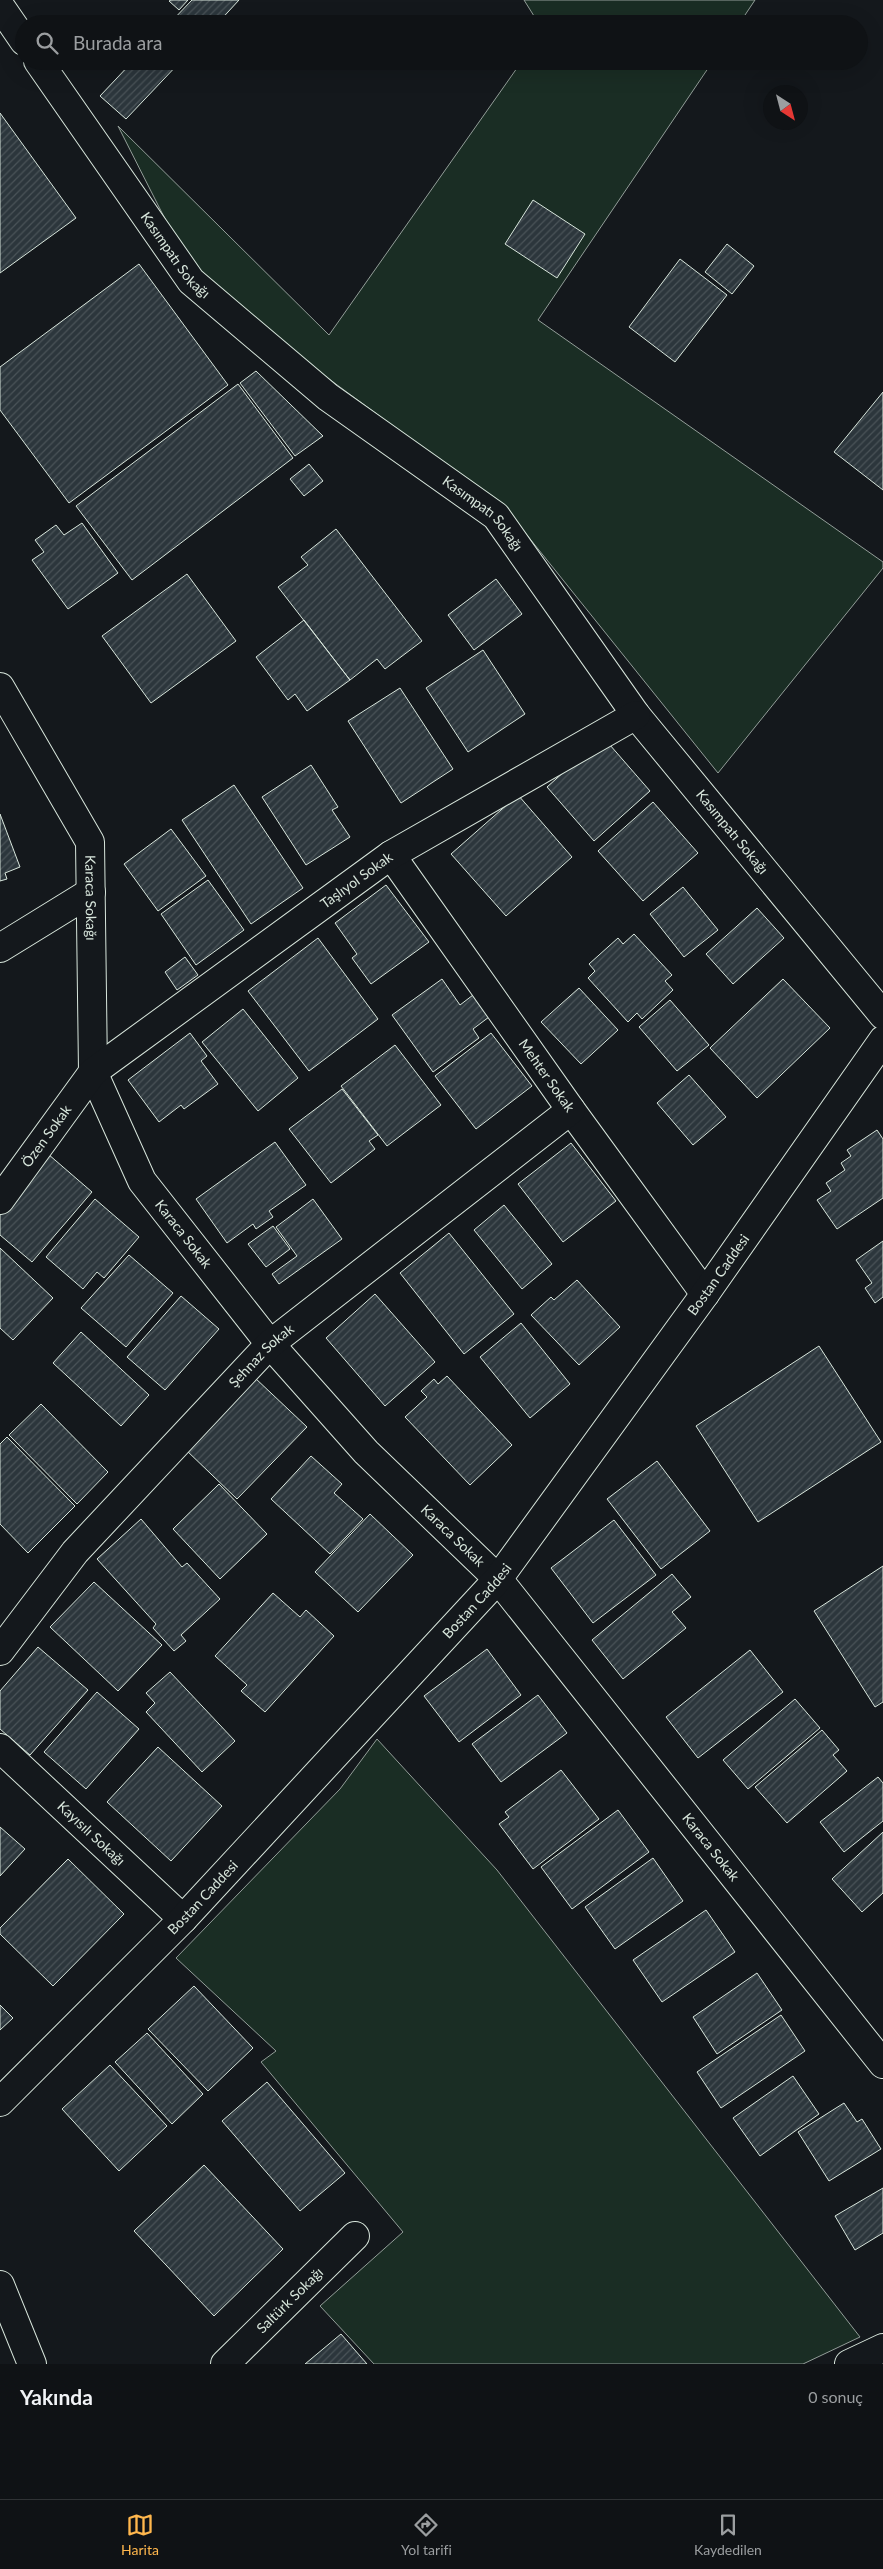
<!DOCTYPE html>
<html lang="tr">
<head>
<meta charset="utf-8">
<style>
  body { margin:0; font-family:Lato,sans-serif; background:#181b1e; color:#f1f3f6 }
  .compass { position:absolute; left:763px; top:85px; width:45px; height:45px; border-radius:50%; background:#0f1215; box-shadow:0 5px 20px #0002; rotate:144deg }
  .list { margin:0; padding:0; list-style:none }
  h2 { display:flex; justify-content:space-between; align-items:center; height:65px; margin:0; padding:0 20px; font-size:21px }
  h2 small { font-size:16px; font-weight:400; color:#9b9ea0 }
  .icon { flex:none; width:28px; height:28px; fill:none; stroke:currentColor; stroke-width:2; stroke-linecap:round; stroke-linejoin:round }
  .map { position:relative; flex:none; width:883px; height:2364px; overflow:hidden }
  .search { position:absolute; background:#0f1215; box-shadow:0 5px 20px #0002; left:15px; right:15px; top:15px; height:55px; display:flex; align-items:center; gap:12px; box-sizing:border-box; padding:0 18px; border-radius:28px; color:#9b9ea0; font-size:19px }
  .sheet { height:135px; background:#0f1215 }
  nav { display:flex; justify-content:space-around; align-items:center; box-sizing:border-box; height:70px; border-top:1px solid #2f3234; background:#0f1215; font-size:14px; color:#9b9ea0 }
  nav a { display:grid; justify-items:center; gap:2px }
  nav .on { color:#ffb74d }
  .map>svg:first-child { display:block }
  .grass { fill:#1a2d24; stroke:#939e99 }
  .building { fill:url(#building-hatch); stroke:#d8e6dc }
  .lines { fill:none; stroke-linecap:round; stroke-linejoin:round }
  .minor-casing { stroke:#d8e6dc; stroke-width:30 }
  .minor { stroke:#14181c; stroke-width:28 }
  .labels { text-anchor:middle; stroke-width:4; stroke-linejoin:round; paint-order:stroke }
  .street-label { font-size:14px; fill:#d8e6dc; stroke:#14181c }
</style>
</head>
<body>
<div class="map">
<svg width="883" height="2364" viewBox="0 0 883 2364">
  <defs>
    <pattern id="building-hatch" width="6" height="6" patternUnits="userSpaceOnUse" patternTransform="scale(1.25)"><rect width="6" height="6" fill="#2c363c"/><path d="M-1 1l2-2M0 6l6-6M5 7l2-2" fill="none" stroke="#4a5358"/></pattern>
  </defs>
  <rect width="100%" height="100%" fill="#14181c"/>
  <path class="grass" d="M524 0H755L739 24H539Z
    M522 61H713L538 320 883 562V568L718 773 506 509 197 282 118 126 329 335Z
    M377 1739 497 1870 860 2337 803 2364H374L320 2306 403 2232 261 2062 276 2051 176 1958 340 1789Z"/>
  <path class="building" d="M171 0H188L179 10 169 1Z
    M192 0H239L217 24H169Z
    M133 61H181L126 119 100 96Z
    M0 113 76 218 0 273Z
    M533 200 585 234 557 278 505 244Z
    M727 244 754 266 732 294 705 272Z
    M680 259 727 295 675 362 629 327Z
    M139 264 228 385 69 503 0 410V367Z
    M256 371 323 436 295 456 240 383Z
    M238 384 293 458 132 580 76 506Z
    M883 392V490L834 452Z
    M309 464 323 481 304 496 290 479Z
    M82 523 118 573 68 609 32 560 44 552 35 540 56 525 64 535Z
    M336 529 422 641 385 669 377 659 350 680 278 587 308 565 301 557Z
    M187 574 236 641 151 703 102 636Z
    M496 579 522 614 474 650 448 615Z
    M304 620 350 680 307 711 295 694 288 700 256 657Z
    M483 650 525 714 468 752 426 688Z
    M400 688 453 769 401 803 348 721Z
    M603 737 650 791 594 841 547 787Z
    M311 765 338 807 332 810 350 837 306 865 262 797Z
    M234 785 303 888 251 924 182 820Z
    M518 795 572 857 506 916 451 854Z
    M653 802 698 853 643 901 598 851Z
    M0 814 20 867 5 873 7 879 0 881Z
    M171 829 206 876 158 911 124 864Z
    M208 880 244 930 196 965 161 914Z
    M386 885 429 942 371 984 352 958 357 954 335 923Z
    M683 887 718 930 684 957 650 914Z
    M757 908 784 938 733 984 706 954Z
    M634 934 672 975 665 981 673 990 642 1019 637 1013 628 1022 588 978 595 971 589 964 618 938 623 944Z
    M318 938 378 1019 309 1071 248 991Z
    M185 957 198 975 177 990 165 972Z
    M442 979 460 1005 473 995 489 1017 473 1029 479 1038 433 1072 392 1015Z
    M783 979 830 1028 757 1098 710 1048Z
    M579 988 618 1030 581 1064 541 1022Z
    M670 1000 709 1045 677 1071 639 1027Z
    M243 1009 298 1078 258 1111 202 1042Z
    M190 1033 207 1056 201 1061 218 1084 184 1109 181 1105 159 1122 128 1080Z
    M491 1033 532 1086 476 1129 435 1076Z
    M395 1045 441 1105 387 1146 341 1086Z
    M689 1075 726 1117 693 1145 657 1103Z
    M342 1089 378 1135 369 1141 375 1149 331 1183 289 1129Z
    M877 1130 883 1139V1198L837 1229 817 1200 831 1191 826 1183 845 1170 841 1163 851 1156 847 1150Z
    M275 1142 306 1185 269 1211 273 1217 256 1229 253 1224 227 1243 196 1199Z
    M571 1143 616 1201 563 1242 518 1184Z
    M48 1154 92 1192 32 1262 0 1235V1210Z
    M95 1199 139 1237 104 1278 97 1272 83 1289 46 1257Z
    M313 1199 342 1239 279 1284 272 1274 297 1256 276 1227Z
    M504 1205 552 1264 522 1289 474 1230Z
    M273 1226 290 1249 266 1267 248 1244Z
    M449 1233 514 1314 464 1354 400 1273Z
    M883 1241V1297L875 1303 865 1288 872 1283 856 1260Z
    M0 1248 53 1298 13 1340 0 1328Z
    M129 1255 173 1293 126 1347 81 1308Z
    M577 1280 620 1327 579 1365 531 1315 551 1297 554 1300Z
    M375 1294 435 1362 385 1406 326 1338Z
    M181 1296 219 1329 165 1390 127 1357Z
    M521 1323 570 1384 530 1418 480 1357Z
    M81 1332 149 1395 121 1426 53 1363Z
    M819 1346 881 1442 758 1522 696 1426Z
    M447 1376 512 1445 470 1485 405 1417 427 1397 421 1391 434 1379 438 1384Z
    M254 1377 307 1427 237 1499 185 1449Z
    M41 1404 108 1472 77 1504 9 1435Z
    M7 1437 75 1506 28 1553 0 1524V1444Z
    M311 1456 342 1484 334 1493 363 1519 330 1554 271 1499Z
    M657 1461 710 1531 661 1569 607 1499Z
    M219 1484 267 1534 220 1579 173 1529Z
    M370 1514 413 1555 358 1612 315 1572Z
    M141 1519 182 1567 187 1563 220 1599 181 1635 186 1641 174 1651 153 1628 156 1624 97 1559Z
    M614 1520 656 1575 593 1623 551 1568Z
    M883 1566V1702L875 1707 814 1611Z
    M672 1574 691 1597 672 1612 686 1628 623 1679 592 1640Z
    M94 1582 162 1645 118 1691 50 1627Z
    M273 1593 300 1617 306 1610 334 1636 265 1712 241 1691 247 1685 215 1656Z
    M38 1647 88 1690 30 1755 0 1729V1691Z
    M487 1649 521 1695 459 1742 424 1696Z
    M750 1650 783 1692 698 1758 666 1717Z
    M170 1672 235 1741 202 1772 146 1712 155 1703 146 1693Z
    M97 1692 139 1729 86 1789 44 1752Z
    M538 1695 567 1733 501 1782 472 1744Z
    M795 1699 820 1728 748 1789 723 1760Z
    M822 1730 839 1750 833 1755 847 1771 787 1823 755 1787Z
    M158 1747 222 1806 171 1861 107 1802Z
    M561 1770 599 1819 533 1869 499 1824 509 1817 505 1812Z
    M878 1777 883 1783V1821L844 1852 820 1822Z
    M618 1810 649 1852 572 1909 541 1867Z
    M0 1827 25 1849 0 1876Z
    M883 1832V1893L862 1912 832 1879Z
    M653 1858 683 1901 615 1949 585 1907Z
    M68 1859 124 1914 53 1986 0 1934V1928Z
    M706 1910 735 1952 662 2002 633 1960Z
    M757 1973 782 2010 717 2054 693 2017Z
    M194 1986 253 2048 208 2091 148 2029Z
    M0 2005 13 2018 0 2030Z
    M781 2015 805 2051 721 2108 697 2072Z
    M147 2033 203 2094 172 2124 115 2062Z
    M110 2065 167 2126 119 2171 62 2109Z
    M793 2076 819 2114 760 2156 733 2118Z
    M267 2082 345 2173 300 2211 222 2121Z
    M844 2103 857 2122 862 2119 881 2149 829 2181 798 2132Z
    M204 2165 283 2249 214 2316 134 2231Z
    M883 2188V2233L855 2250 835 2216Z
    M341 2334 367 2364H305Z"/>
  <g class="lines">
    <g class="minor-casing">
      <g id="minor">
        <path d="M0 6 24 41"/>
        <path id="s1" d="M38 61 191 281 328 397 496 516 636 715 883 1015"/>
        <path id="s2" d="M0 687 90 842 93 1072 142 1181 270 1344 366 1452 498 1579 883 2064"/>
        <path id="s3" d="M391 855 571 1110 705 1294"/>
        <path d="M0 948 91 892"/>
        <path id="s4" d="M0 1200 93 1072 391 855 636 715"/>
        <path id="s5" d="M0 1651 75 1552 270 1344 571 1110"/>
        <path id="s6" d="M0 1748 183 1919"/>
        <path id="s7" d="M0 2102 183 1919 498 1579 705 1294 883 1040"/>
        <path d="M0 2285 32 2364"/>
        <path id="s8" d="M225 2364 355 2236"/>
        <path d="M849 2364 883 2348"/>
      </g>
    </g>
    <use href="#minor" class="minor"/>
  </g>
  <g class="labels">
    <g class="street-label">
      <text dy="5" stroke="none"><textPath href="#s1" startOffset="238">Kasımpatı Sokağı</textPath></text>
      <text dy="5" stroke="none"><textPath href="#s1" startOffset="642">Kasımpatı Sokağı</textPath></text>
      <text dy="5" stroke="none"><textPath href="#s1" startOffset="1048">Kasımpatı Sokağı</textPath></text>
      <text dy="5" stroke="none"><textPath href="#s4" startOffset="484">Taşlıyol Sokak</textPath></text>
      <text dy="5" stroke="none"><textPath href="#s2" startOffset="235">Karaca Sokağı</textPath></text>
      <text dy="5" stroke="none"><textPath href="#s3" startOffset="270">Mehter Sokak</textPath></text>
      <text dy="5" stroke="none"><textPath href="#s4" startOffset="79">Özen Sokak</textPath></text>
      <text dy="5" stroke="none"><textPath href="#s2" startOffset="596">Karaca Sokak</textPath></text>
      <text dy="5" stroke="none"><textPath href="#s7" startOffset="1098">Bostan Caddesi</textPath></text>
      <text dy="5" stroke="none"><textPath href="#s5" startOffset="395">Şehnaz Sokak</textPath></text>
      <text dy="5" stroke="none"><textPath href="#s2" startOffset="1001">Karaca Sokak</textPath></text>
      <text dy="5" stroke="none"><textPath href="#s7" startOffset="692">Bostan Caddesi</textPath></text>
      <text dy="5" stroke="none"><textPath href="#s6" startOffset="125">Kayısılı Sokağı</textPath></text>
      <text dy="5" stroke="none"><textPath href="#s2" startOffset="1406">Karaca Sokak</textPath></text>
      <text dy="5" stroke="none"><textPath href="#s7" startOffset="288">Bostan Caddesi</textPath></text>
      <text dy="5" stroke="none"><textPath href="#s8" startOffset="91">Saltürk Sokağı</textPath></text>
    </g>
  </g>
</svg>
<svg class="compass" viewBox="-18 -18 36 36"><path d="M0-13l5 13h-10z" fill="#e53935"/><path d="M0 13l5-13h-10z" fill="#9b9ea0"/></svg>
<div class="search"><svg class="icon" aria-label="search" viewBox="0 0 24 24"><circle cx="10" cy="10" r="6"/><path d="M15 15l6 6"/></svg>Burada ara</div>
</div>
<section class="sheet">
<h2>Yakında<small>0 sonuç</small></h2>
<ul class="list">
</ul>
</section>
<nav>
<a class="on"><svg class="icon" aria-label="map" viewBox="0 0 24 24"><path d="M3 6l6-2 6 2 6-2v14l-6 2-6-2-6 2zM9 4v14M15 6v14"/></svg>Harita</a>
<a><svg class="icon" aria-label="directions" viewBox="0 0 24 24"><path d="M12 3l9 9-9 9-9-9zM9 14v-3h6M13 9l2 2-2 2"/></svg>Yol tarifi</a>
<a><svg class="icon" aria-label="saved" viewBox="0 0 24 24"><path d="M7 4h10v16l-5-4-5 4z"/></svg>Kaydedilen</a>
</nav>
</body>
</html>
